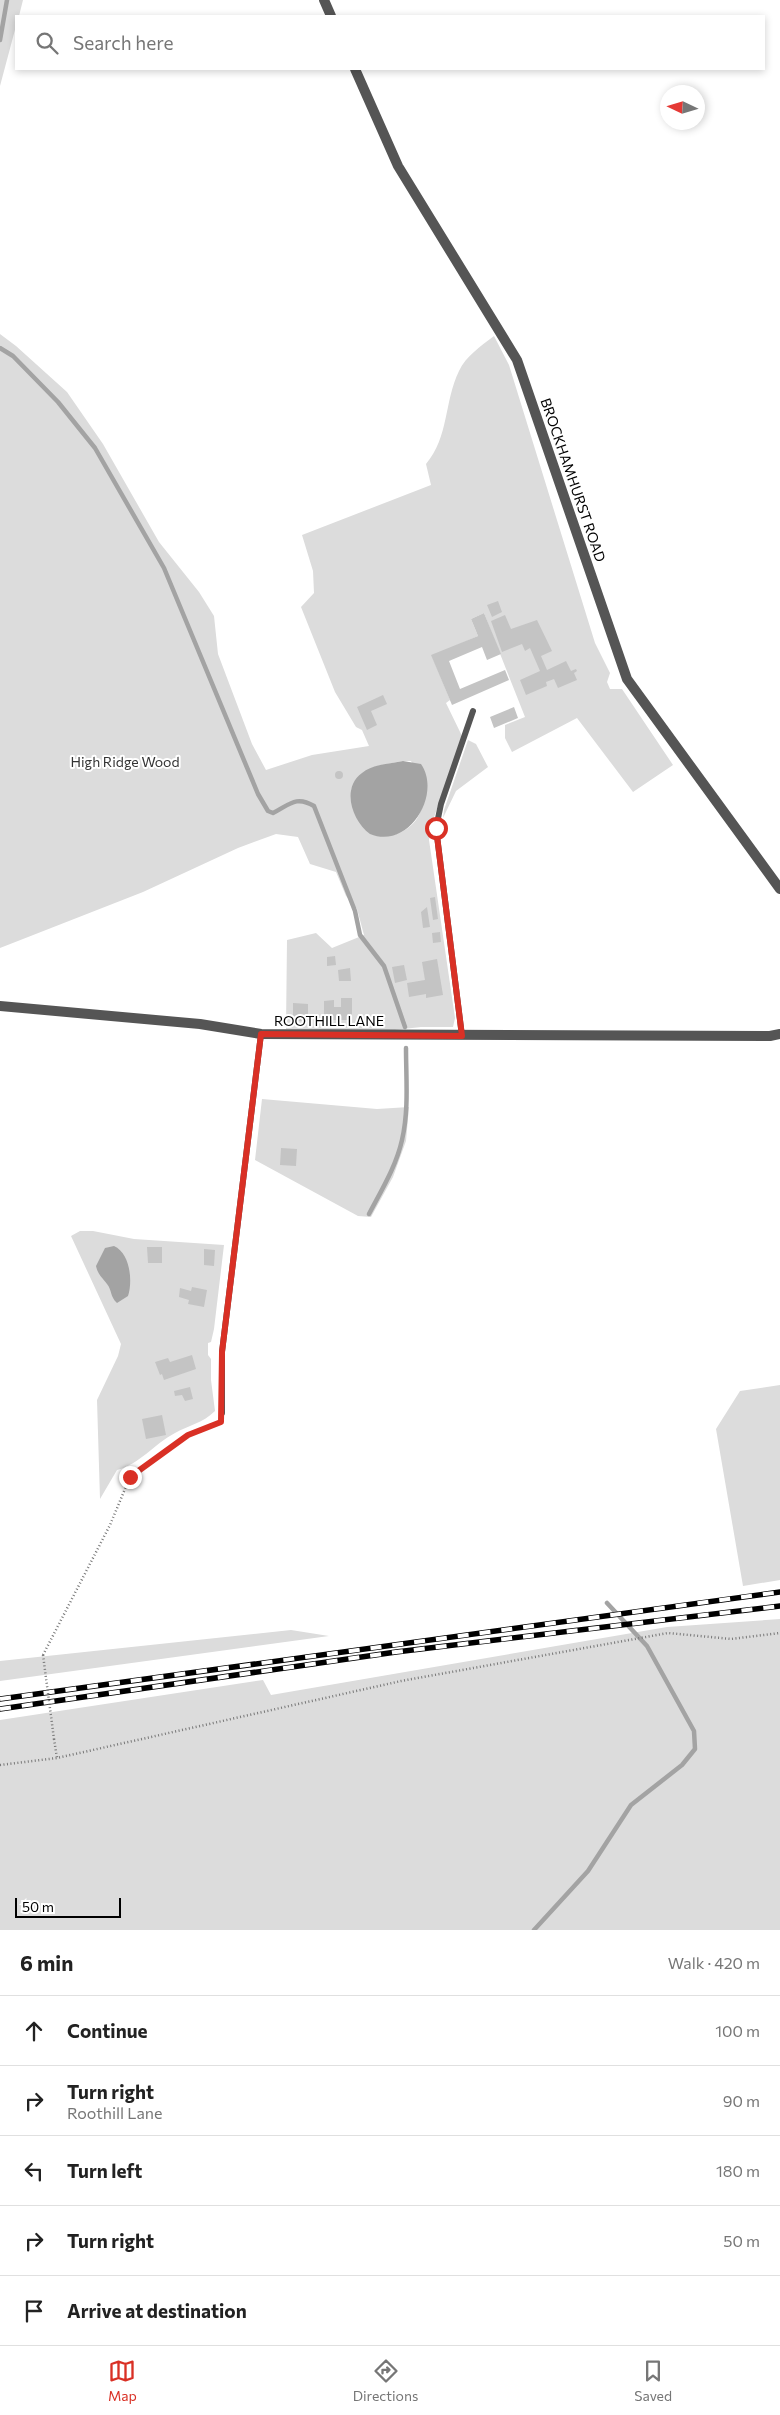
<!DOCTYPE html>
<html lang="en">
<head>
<meta charset="utf-8">
<style>
  body { margin:0; font-family:Commissioner,sans-serif; background:#f6f6f6; color:#222 }
  .compass { position:absolute; left:660px; top:85px; width:45px; height:45px; border-radius:50%; background:#fff; box-shadow:0 2px 8px #0003; rotate:274deg }
  .scale { position:absolute; left:15px; bottom:12px; width:106px; box-sizing:border-box; padding-left:5px; border:2px solid #000; border-top:0; font-size:14px; line-height:18px; white-space:nowrap; color:#000; -webkit-text-stroke:4px #fff; paint-order:stroke }
  .stop { position:absolute; width:15px; height:15px; margin:-11px; border:4px solid #d93025; border-radius:50%; background:#fff }
  .stop.end { background:#d93025; border-color:#fff; box-shadow:0 1px 5px #0008 }
  .list { margin:0; padding:0; list-style:none }
  h2 { display:flex; justify-content:space-between; align-items:center; height:65px; margin:0; padding:0 20px; font-size:21px }
  h2 small { font-size:16px; font-weight:400; color:#767676 }
  .list li { display:grid; grid-template-columns:32px 1fr auto; gap:15px; align-items:center; box-sizing:border-box; height:70px; padding:0 20px; border-top:1px solid #e0e0e0 }
  .list b { display:block; font-size:19px; white-space:nowrap }
  .list p { margin:0; font-size:16px; white-space:nowrap; color:#767676 }
  .list em { font-size:16px; font-style:normal; color:#767676 }
  .icon { flex:none; width:28px; height:28px; fill:none; stroke:currentColor; stroke-width:2; stroke-linecap:round; stroke-linejoin:round }
  .map { position:relative; flex:none; width:780px; height:1930px; overflow:hidden }
  .search { position:absolute; background:#fff; box-shadow:0 2px 8px #0003; left:15px; right:15px; top:15px; height:55px; display:flex; align-items:center; gap:12px; box-sizing:border-box; padding:0 18px; border-radius:0px; color:#767676; font-size:19px }
  .sheet { height:415px; background:#fff }
  nav { display:flex; justify-content:space-around; align-items:center; box-sizing:border-box; height:70px; border-top:1px solid #e0e0e0; background:#fff; font-size:14px; color:#767676 }
  nav a { display:grid; justify-items:center; gap:2px }
  nav .on { color:#d93025 }
  .map>svg:first-child { display:block }
  .green { fill:#dcdcdc; fill-rule:evenodd }
  .water { fill:#a3a3a3 }
  .lines { fill:none; stroke-linecap:round; stroke-linejoin:round }
  .stream { stroke:#a3a3a3; stroke-width:4.5 }
  .building { fill:#c4c4c4 }
  .path { stroke:#777; stroke-width:2.5; stroke-dasharray:1 2.5; stroke-linecap:butt }
  .service { stroke:#555; stroke-width:6 }
  .minor { stroke:#555; stroke-width:10 }
  .tertiary { stroke:#555; stroke-width:10 }
  .rail-casing { stroke:#000; stroke-width:5.5 }
  .rail { stroke:#fff; stroke-width:4; stroke-dasharray:11; stroke-linecap:butt }
  .path-bridge { stroke:#777; stroke-width:2.5; stroke-dasharray:1 2.5; stroke-linecap:butt }
  .route { stroke:#d93025; stroke-width:6 }
  .labels { text-anchor:middle; stroke-width:4; stroke-linejoin:round; paint-order:stroke }
  .street-label { font-size:14px; fill:#000; stroke:#fff }
  .park-label { font-size:14px; fill:#333; stroke:#fff }
</style>
</head>
<body>
<div class="map">
<svg width="780" height="1930" viewBox="0 0 780 1930">
  <rect width="100%" height="100%" fill="#fff"/>
  <path class="green" d="M0 0H23L19 16H16V26L0 86Z
    M0 334 16 346 67 392 103 444 159 542 199 592 214 616 218 654 252 744 266 770 312 755 369 746 362 730 356 727 335 692 301 607 314 593 313 571 302 535 431 485 426 464C449 437 444 402 459 371 466 356 481 346 494 336L509 365 595 643 610 673 607 682 610 689H622L673 765 633 792 577 718 512 752 505 738V725L525 717 484 613 471 619 478 636 432 656 450 700 446 703 462 736 432 823 429 840 455 1018 453 1027H421L386 1031 286 1029 287 940 316 933 332 948 364 935 357 909 346 896 336 872 310 864 298 837 276 834 238 848 143 892 0 948ZM403 761H411L426 792C421 817 415 829 390 836L351 790C363 765 378 766 403 761Z
    M468 740 476 744 488 767 456 791 443 818 444 810Z
    M262 1099 377 1109 409 1107 406 1141 393 1177 371 1217 358 1216 255 1160Z
    M80 1231H93L134 1239 224 1245 214 1329 211 1342 208 1343V1355L211 1359V1380L215 1411C203 1423 189 1425 175 1433 154 1444 140 1464 117 1470L100 1499 97 1400 118 1356 121 1344 71 1236Z
    M780 1385V1580L743 1586 716 1429 740 1391Z
    M780 1619V1930H0V1720L263 1680 271 1695 667 1627Z
    M291 1630 329 1636 0 1681V1661Z"/>
  <path class="water" d="M403 761 421 764C442 794 409 850 370 834 352 821 341 788 362 773 373 764 390 764 403 761Z
    M114 1246C130 1253 133 1281 128 1296L117 1303C110 1297 112 1290 107 1284 102 1277 98 1275 96 1266L105 1248Z"/>
  <g class="lines">
    <path class="stream" d="M0 40 7 0
      M0 348 13 356 58 402 95 448 164 568 258 794 268 811 273 813C289 805 296 795 314 806L355 911 360 935 384 966 405 1027
      M369 1214C381 1191 396 1167 402 1140 409 1110 406 1078 406 1048
      M534 1930 588 1871 631 1805 682 1765 695 1749 694 1731 647 1646 607 1603"/>
  </g>
  <path class="building" d="M498 601 502 612 492 617 487 605Z
    M484 613 501 654 487 660 482 647 449 661 460 689 505 670 509 680 452 705 431 655 478 636 471 619Z
    M505 615 511 629 537 620 552 651 541 656 547 670 566 661 571 671 576 669 577 671 574 673 577 680 558 688 554 679 546 682 547 686 526 695 520 680 540 671 530 648 525 651 522 644 502 652 491 621Z
    M383 695 387 704 371 711 377 725 367 730 357 707Z
    M514 707 518 718 494 728 490 717Z
    M335 775a4 4 0 1 1 8 0a4 4 0 1 1-8 0Z
    M435 897 438 919 433 920 430 898Z
    M427 907 430 927 423 928 421 912Z
    M440 932 441 942 433 943 432 933Z
    M335 956 336 965 327 966V957Z
    M437 959 443 995 426 998V994L409 997 407 983 425 980 422 962Z
    M404 965 407 980 395 983 392 967Z
    M350 968 351 981H339L338 970Z
    M341 998H352V1020H332V1016L324 1017V1001L334 1000V1007H341Z
    M293 1003 308 1004V1021H293Z
    M281 1148 297 1149 296 1166 280 1165Z
    M147 1247H162V1263H148Z
    M204 1249 215 1250 214 1266 204 1265Z
    M192 1287 207 1290 204 1307 188 1304 189 1300 179 1297 180 1288 191 1291Z
    M192 1355 196 1369 164 1380 162 1374 160 1375 155 1362 168 1358 170 1362Z
    M190 1387 193 1399 185 1401 182 1395 175 1396 174 1391Z
    M162 1415 166 1435 146 1439 142 1419Z"/>
  <g class="lines">
    <path class="path" d="M43 1655 110 1525 130 1477 188 1435 219 1423
      M54 1739 57 1758
      M0 1765 57 1758 401 1681 668 1633 731 1639 780 1633"/>
    <path class="service" d="M462 1036 436 828 441 804 473 711
      M222 1413V1352L261 1034"/>
    <path class="minor" d="M0 1006 200 1024 261 1034 770 1036 780 1034"/>
    <path class="tertiary" d="M324 0 331 16
      M355 69 398 166 517 360 627 679 780 889"/>
    <g class="rail-casing">
      <path id="rail" d="M0 1699 780 1592
        M0 1709 396 1652 780 1606"/>
    </g>
    <use href="#rail" class="rail"/>
    <path class="path-bridge" d="M43 1655 54 1739"/>
  </g>
  <g class="lines">
    <path class="route" d="M130 1477 188 1435 221 1422 222 1352 261 1034 462 1036 436 828"/>
  </g>
  <g class="labels">
    <g class="street-label">
      <text transform="translate(573 480) rotate(71)" y="5">BROCKHAMHURST ROAD</text>
      <text x="329" y="1026">ROOTHILL LANE</text>
    </g>
    <g class="park-label">
      <text x="125" y="767">High Ridge Wood</text>
    </g>
  </g>
</svg>
<svg class="compass" viewBox="-18 -18 36 36"><path d="M0-13l5 13h-10z" fill="#e53935"/><path d="M0 13l5-13h-10z" fill="#767676"/></svg>
<div class="scale">50 m</div>
<div class="stop" style="left:436px;top:828px"></div>
<div class="stop end" style="left:130px;top:1477px"></div>
<div class="search"><svg class="icon" aria-label="search" viewBox="0 0 24 24"><circle cx="10" cy="10" r="6"/><path d="M15 15l6 6"/></svg>Search here</div>
</div>
<section class="sheet">
<h2>6 min<small>Walk · 420 m</small></h2>
<ul class="list">
<li><svg class="icon" aria-label="ahead" viewBox="0 0 24 24"><path d="M12 20V5M6 11l6-6 6 6"/></svg><div><b>Continue</b></div><em>100 m</em></li>
<li><svg class="icon" aria-label="right" viewBox="0 0 24 24"><path d="M7 20v-9h11M14 6l5 5-5 5"/></svg><div><b>Turn right</b><p>Roothill Lane</p></div><em>90 m</em></li>
<li><svg class="icon" aria-label="left" viewBox="0 0 24 24"><path d="M17 20v-9H6M10 6l-5 5 5 5"/></svg><div><b>Turn left</b></div><em>180 m</em></li>
<li><svg class="icon" aria-label="right" viewBox="0 0 24 24"><path d="M7 20v-9h11M14 6l5 5-5 5"/></svg><div><b>Turn right</b></div><em>50 m</em></li>
<li><svg class="icon" aria-label="arrive" viewBox="0 0 24 24"><path d="M6 21V4h12l-3 4 3 4H6"/></svg><div><b>Arrive at destination</b></div></li>
</ul>
</section>
<nav>
<a class="on"><svg class="icon" aria-label="map" viewBox="0 0 24 24"><path d="M3 6l6-2 6 2 6-2v14l-6 2-6-2-6 2zM9 4v14M15 6v14"/></svg>Map</a>
<a><svg class="icon" aria-label="directions" viewBox="0 0 24 24"><path d="M12 3l9 9-9 9-9-9zM9 14v-3h6M13 9l2 2-2 2"/></svg>Directions</a>
<a><svg class="icon" aria-label="saved" viewBox="0 0 24 24"><path d="M7 4h10v16l-5-4-5 4z"/></svg>Saved</a>
</nav>
</body>
</html>
